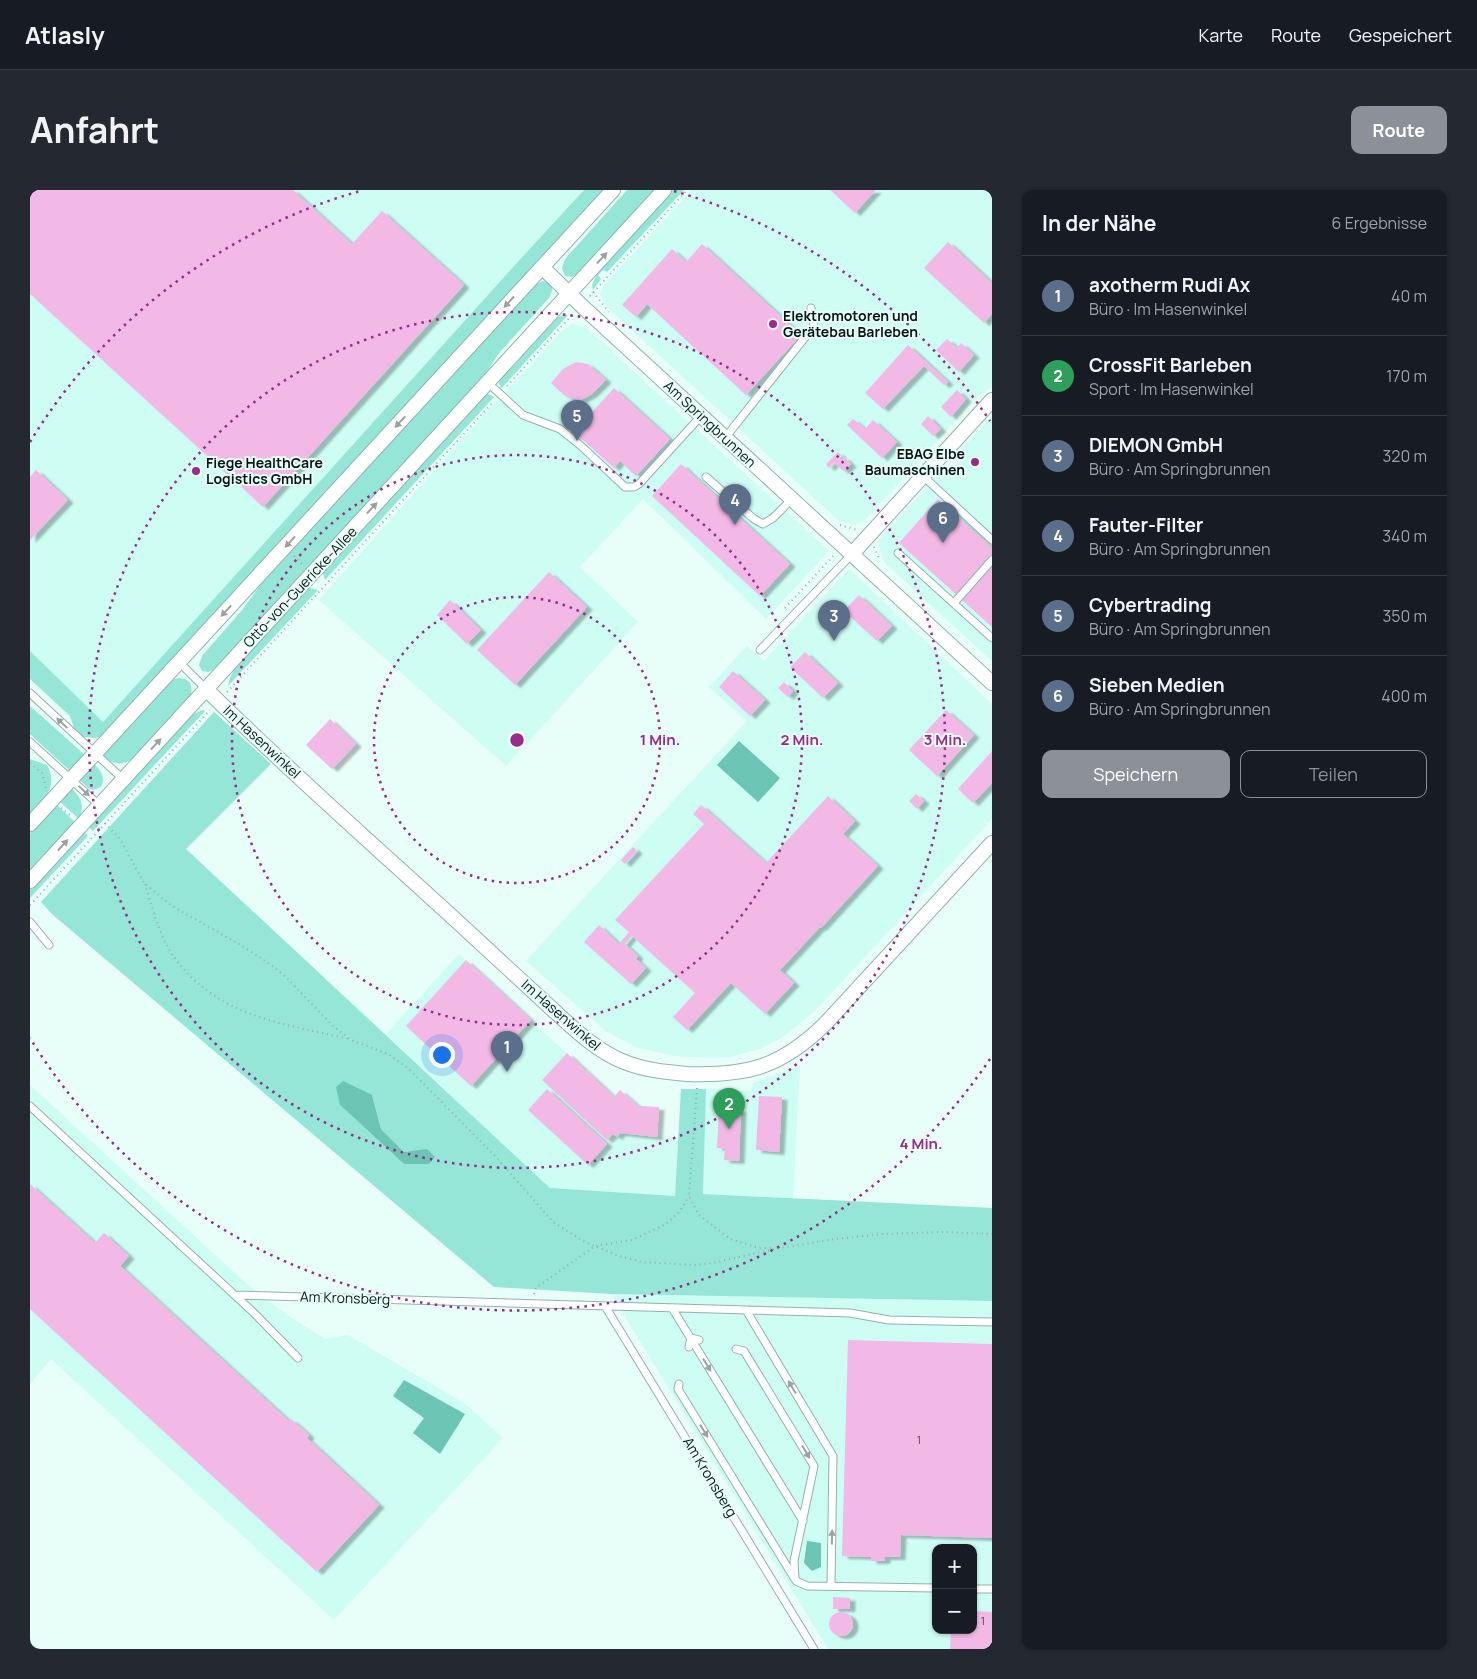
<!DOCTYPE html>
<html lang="de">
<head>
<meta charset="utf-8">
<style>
  body { margin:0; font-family:Manrope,sans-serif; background:#242831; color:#f1f3f6 }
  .controls { position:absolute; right:15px; bottom:15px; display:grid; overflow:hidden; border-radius:10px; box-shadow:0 1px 4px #0004 }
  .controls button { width:45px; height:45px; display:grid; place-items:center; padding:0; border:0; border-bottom:1px solid #363941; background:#171b24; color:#f1f3f6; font:25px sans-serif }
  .you { position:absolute; left:411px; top:864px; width:18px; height:18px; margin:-12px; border:4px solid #fff; border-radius:50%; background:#1a73e8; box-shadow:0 0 0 8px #1a73e833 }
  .badge { display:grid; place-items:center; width:32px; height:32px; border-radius:50%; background:#8c9099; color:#fff; font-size:16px; font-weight:700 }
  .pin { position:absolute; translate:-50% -41px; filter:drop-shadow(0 1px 2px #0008) }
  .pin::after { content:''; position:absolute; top:26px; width:18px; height:15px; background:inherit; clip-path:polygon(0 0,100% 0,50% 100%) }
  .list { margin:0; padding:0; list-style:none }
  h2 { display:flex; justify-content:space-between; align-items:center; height:65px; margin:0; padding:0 20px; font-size:21px }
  h2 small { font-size:16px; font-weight:400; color:#9ea1a6 }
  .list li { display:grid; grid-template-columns:32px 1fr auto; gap:15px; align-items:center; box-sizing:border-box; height:80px; padding:0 20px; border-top:1px solid #363941 }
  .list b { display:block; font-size:19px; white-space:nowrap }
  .list p { margin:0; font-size:16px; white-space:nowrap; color:#9ea1a6 }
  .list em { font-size:16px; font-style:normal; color:#9ea1a6 }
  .actions { display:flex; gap:10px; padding:15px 20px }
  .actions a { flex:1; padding:11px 0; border:1px solid #8c9099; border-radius:10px; text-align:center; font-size:18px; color:#8c9099 }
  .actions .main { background:#8c9099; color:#fff }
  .map { position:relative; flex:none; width:962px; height:1459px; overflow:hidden; border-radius:10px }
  header { display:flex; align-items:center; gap:30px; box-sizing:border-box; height:70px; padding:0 25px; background:#171b24; border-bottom:1px solid #363941 }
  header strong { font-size:24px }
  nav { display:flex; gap:28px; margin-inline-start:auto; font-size:18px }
  .intro { display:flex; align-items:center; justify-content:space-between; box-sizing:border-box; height:120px; padding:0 30px }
  h1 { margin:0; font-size:35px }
  .button { padding:12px 22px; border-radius:10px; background:#8c9099; color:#fff; font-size:18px; font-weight:700 }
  main { display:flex; gap:30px; padding:0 30px }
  aside { flex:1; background:#171b24; border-radius:10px; box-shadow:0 1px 4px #0004 }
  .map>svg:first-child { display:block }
  .built { fill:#cefdf3; fill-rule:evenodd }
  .green { fill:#95e6d7; fill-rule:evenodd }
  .water { fill:#6bc4b4 }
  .building { fill:#f2b8e6; filter:url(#shadow) }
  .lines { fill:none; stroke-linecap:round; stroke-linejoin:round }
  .lane-casing { stroke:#91b3ac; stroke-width:9 }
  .street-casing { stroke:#91b3ac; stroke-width:16 }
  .path { stroke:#9aaca8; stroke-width:2; stroke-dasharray:1 4; stroke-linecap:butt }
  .lane { stroke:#fff; stroke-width:7 }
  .street { stroke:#fff; stroke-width:14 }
  .oneway { fill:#9ca1a1 }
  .ring { fill:none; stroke:#982b8b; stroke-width:2.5; stroke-dasharray:2.5 5 }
  .poi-dot { fill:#982b8b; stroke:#e8fef9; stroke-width:2 }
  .labels { text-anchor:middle; stroke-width:4; stroke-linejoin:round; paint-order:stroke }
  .number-label { font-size:11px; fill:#423e48 }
  .poi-label { font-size:14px; font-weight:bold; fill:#081513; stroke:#e8fef9; text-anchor:start }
  .street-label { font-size:14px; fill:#081513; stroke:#e8fef9 }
  .centre { fill:#982b8b; stroke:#e8fef9; stroke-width:2.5 }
  .ring-label { font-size:15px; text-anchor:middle; font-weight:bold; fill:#982b8b; stroke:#e8fef9; stroke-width:4; stroke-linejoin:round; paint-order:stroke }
</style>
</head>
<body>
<header>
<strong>Atlasly</strong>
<nav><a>Karte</a><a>Route</a><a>Gespeichert</a></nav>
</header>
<div class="intro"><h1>Anfahrt</h1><a class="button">Route</a></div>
<main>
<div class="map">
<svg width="962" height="1459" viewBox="0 0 962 1459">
  <defs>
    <filter id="shadow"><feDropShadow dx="5.5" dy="3" stdDeviation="1" flood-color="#0004"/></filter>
  </defs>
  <rect width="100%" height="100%" fill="#e8fef9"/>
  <path class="built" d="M0 0H554L484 76 73 533 0 462Z
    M662 0H962V197L945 209 834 331 826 335 809 331 576 116 570 104 574 95Z
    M542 134 556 138 566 147 799 361 736 429 613 309 550 377 608 432 476 576 289 410 467 210 470 211 476 203V201L534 139Z
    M962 226V471L856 374 852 368 848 351 915 277 923 278 933 268 931 260Z
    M819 379 962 514V629L786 820 753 847 730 859 700 867 680 868 645 866 605 857 576 841 496 771 717 531 679 497 717 456 734 471Z
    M429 764 584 907 608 916 629 917 627 947 648 948 645 1006 520 998 356 844Z
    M770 876 763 1008 673 1004 676 899 721 901 723 893Z
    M0 895 218 1095 260 1127 295 1149 318 1145 434 1213 473 1248 304 1430 21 1169 0 1194Z
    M581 1104 962 1111V1459H798ZM906 1358H943V1440H906Z"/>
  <path class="green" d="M554 0H575L72 546 66 548 53 547 44 538 40 526 0 489V461L73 532 484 76Z
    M597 0H627L551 82 542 87 535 86 532 78 535 69Z
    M642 0H654L577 82 573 80 568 85 571 89 563 100 562 95 570 78Z
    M513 91 519 92C524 98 522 102 519 108L469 163 449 194 188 478 178 482 172 481 169 475 172 466 213 419 234 390 506 94Z
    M534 125H538L471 199 468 190 526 128Z
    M457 203 464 207 295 390 293 383 295 378Z
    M279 398 288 400 198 496 200 488 206 475 275 400Z
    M149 488C160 489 163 494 161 505L103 568C92 577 82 574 72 565L141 490Z
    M0 516 55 565 40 581 0 544Z
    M172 520 175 521 63 641 58 637 160 526Z
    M184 522 241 574 156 659 520 998 645 1006 651 899H676L673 1004 962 1018V1111L581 1104 464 1097 23 725 11 712ZM342 905 351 939 374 962 397 960 374 974 310 915Z
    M0 569 17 575C29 597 14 609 0 625Z
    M64 574C71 581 76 587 71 597L63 600 58 598 50 590Z
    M41 598C51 607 55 615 49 629L29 611Z
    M26 614 46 633 0 681V643Z
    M54 641 58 646 0 708V700Z"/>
  <path class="water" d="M709 551 750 588 728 612 687 575Z
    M313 891 342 905 351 939 374 962 397 959 405 967 399 974H374L310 915 306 897Z
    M374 1190 435 1224 410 1264 383 1243 394 1228 363 1206Z
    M777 1351 791 1353V1377L782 1381 774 1373Z"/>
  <path class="building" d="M0 0H263L322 54 352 21 434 95 233 317 0 104Z
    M800 0H846L825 23Z
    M918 52 962 93V124L954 133 894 78Z
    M672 54 771 145 716 205 617 114 606 127 592 115 642 59 656 72Z
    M917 149 927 158 931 153 944 165 929 182 906 160Z
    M878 155 918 192 914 195 894 176 853 219 835 203Z
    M546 172 558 174 576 190 562 204 551 210 540 208 534 205 521 193 533 179Z
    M584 198 640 249 606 286 590 271 584 278 544 242Z
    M927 200 936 209 921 227 911 217Z
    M898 226 911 239 903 246 891 234Z
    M823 229 835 239 843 230 867 252 852 268 817 235Z
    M808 262 811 265 809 268 810 270 814 267 821 274 814 281 804 273 799 278 796 274Z
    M651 274 760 374 730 406 622 306Z
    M6 280 38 310 0 350V287Z
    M908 309 962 358V437L869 353Z
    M519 382 557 417 485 495 447 460Z
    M829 405 862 436 847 451 814 421Z
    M420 410 451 440 437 454 407 425Z
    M775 462 808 493 793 508 760 477Z
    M703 481 735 510 720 526 689 497Z
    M754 492 763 501 758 507 748 498Z
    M916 520 944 545 907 586 879 560Z
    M300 529 326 554 302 579 276 555Z
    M962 561V593L943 613 928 599Z
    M886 604 894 611 887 619 879 611Z
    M798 606 825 631 813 644 848 676 791 738 790 737 750 780 764 793 735 824 701 793 657 840 643 827 665 803 602 746 595 754 608 766 606 769 616 778 601 794 554 752 569 735 589 754 599 742 585 730 674 634 663 624 671 615 736 673Z
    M603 657 607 661 595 674 591 670Z
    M436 770 501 830 441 896 376 836Z
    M537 863 584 907 590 900 608 916 629 917 627 947 590 943 587 947 583 944 577 950 512 890Z
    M517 899 577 954 558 975 498 920Z
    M729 906 752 907 749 962 726 960Z
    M689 918 711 919 709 971 694 970 695 959 687 958Z
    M0 994 65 1053 74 1043 99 1066 90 1076 259 1231 261 1229 279 1245 277 1248 349 1315 287 1382 0 1119Z
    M818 1150 962 1154V1348L871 1345 870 1367H855V1371H841V1367L812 1366Z
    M803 1407 820 1408V1419H803Z
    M943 1421 962 1422V1459H920L921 1440H943Z
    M799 1434a12 12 0 1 1 24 0a12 12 0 1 1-24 0Z"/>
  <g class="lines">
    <g class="lane-casing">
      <path id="lane" d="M457 192 493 225 530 239 550 255 595 297H604L609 294 671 226
        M695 248 784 136 781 118
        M893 286 962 350
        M676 287 724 329 733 334 743 328 762 309
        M868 363 962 448
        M924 413 962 370
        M730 460 822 364
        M149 472 176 499
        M0 503 93 589
        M0 552 69 615
        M0 732 19 755
        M0 916 223 1122 268 1168
        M205 1105 820 1123 859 1130 962 1132
        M575 1116 784 1459
        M642 1118 773 1331
        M716 1120 803 1266 801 1396
        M659 1157 661 1148 669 1150
        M706 1159 714 1161 784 1276 764 1371 765 1388
        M649 1194 648 1199 766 1391 777 1396 906 1398
        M943 1399H962"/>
    </g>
    <g class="street-casing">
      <path id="street" d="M512 77 554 118 962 493
        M822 364 962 210
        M176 499C262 584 354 664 443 746 469 770 495 794 521 818 542 837 565 860 592 871 613 880 635 882 657 884 718 886 751 877 795 834L962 653
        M0 634 583 0
        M0 691 634 0"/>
    </g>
    <path class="path" d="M563 102 579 122
      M560 106 657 0
      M477 196 543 124
      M810 335 827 340
      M844 357 850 371
      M264 366 273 375
      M755 418 805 364
      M197 502 464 211
      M0 573 12 583 16 599
      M31 618 41 626
      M75 633 90 649 114 693 142 716 214 757 241 775 256 787 302 835 321 850 358 864 379 879 465 966 523 1032 553 1051 586 1065 612 1072 664 1075 682 1073 749 1058 805 1049 853 1044 914 1042 962 1044
      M115 694C121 714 129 743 140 761 182 826 250 833 319 849
      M0 715 180 520
      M667 898 659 1006 669 1025 700 1049 729 1058H744
      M504 1104 506 1098 565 1056 602 1050 636 1034 650 1021 659 1006"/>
    <use href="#lane" class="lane"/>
    <use href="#street" class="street"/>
  </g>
  <defs><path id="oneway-solid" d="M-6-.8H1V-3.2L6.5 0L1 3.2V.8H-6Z" transform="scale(1.25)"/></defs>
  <g class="oneway">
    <use href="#oneway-solid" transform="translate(572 68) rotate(-47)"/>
    <use href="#oneway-solid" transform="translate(479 112) rotate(133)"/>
    <use href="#oneway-solid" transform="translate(370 232) rotate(133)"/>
    <use href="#oneway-solid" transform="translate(342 318) rotate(-47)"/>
    <use href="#oneway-solid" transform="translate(260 352) rotate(132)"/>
    <use href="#oneway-solid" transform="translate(196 421) rotate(133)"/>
    <use href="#oneway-solid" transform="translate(32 533) rotate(-137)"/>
    <use href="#oneway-solid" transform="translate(126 554) rotate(-47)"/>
    <use href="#oneway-solid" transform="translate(54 601) rotate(43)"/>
    <use href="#oneway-solid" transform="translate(33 655) rotate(-47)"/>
    <use href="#oneway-solid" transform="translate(677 1175) rotate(58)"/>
    <use href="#oneway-solid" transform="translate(762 1197) rotate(-121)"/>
    <use href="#oneway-solid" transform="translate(674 1241) rotate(58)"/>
    <use href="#oneway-solid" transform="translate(776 1262) rotate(59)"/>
    <use href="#oneway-solid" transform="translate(802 1347) rotate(-89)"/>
  </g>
  <g class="ring">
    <circle cx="487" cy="550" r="143"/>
    <circle cx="487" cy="550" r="285"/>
    <circle cx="487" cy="550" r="428"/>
    <path d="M960 869A571 571 0 0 1 0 848M0 252A571 571 0 0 1 330 1M644 1A571 571 0 0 1 960 231"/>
  </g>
  <g class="poi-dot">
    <circle cx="743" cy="134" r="5"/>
    <circle cx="945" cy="272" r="5"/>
    <circle cx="166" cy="281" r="5"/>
  </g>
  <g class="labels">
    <g class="number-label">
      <text x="889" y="1254">1</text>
      <text x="953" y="1435">1</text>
    </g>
    <g class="poi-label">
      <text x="753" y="131">Elektromotoren und<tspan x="753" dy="16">Gerätebau Barleben</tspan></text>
      <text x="935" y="269" text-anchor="end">EBAG Elbe<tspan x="935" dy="16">Baumaschinen</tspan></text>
      <text x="176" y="278">Fiege HealthCare<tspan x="176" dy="16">Logistics GmbH</tspan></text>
    </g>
    <g class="street-label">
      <text transform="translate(680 234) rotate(43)" y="5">Am Springbrunnen</text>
      <text transform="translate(270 397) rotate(-47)" y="5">Otto-von-Guericke-Allee</text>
      <text transform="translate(232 552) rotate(43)" y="5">Im Hasenwinkel</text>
      <text transform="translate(531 825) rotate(41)" y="5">Im Hasenwinkel</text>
      <text transform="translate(315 1108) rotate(2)" y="5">Am Kronsberg</text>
      <text transform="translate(680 1287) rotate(59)" y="5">Am Kronsberg</text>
    </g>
  </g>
  <circle cx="487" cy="550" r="8" class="centre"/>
  <g class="ring-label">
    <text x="630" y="555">1 Min.</text>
    <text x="772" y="555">2 Min.</text>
    <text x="915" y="555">3 Min.</text>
    <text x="891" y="959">4 Min.</text>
  </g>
</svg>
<div class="controls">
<button>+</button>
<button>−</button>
</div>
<div class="you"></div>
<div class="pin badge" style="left:477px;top:882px;background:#5c6f8a">1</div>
<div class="pin badge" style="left:699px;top:939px;background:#2e9e5b">2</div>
<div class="pin badge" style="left:804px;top:451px;background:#5c6f8a">3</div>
<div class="pin badge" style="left:705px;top:335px;background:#5c6f8a">4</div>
<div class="pin badge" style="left:547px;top:251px;background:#5c6f8a">5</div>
<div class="pin badge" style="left:913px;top:353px;background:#5c6f8a">6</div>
</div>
<aside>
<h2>In der Nähe<small>6 Ergebnisse</small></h2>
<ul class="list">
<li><span class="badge" style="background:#5c6f8a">1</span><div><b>axotherm Rudi Ax</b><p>Büro · Im Hasenwinkel</p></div><em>40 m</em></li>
<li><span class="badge" style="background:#2e9e5b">2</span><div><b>CrossFit Barleben</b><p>Sport · Im Hasenwinkel</p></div><em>170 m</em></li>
<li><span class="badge" style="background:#5c6f8a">3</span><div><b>DIEMON GmbH</b><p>Büro · Am Springbrunnen</p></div><em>320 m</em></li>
<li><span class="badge" style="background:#5c6f8a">4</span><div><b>Fauter-Filter</b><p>Büro · Am Springbrunnen</p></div><em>340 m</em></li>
<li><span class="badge" style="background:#5c6f8a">5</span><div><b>Cybertrading</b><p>Büro · Am Springbrunnen</p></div><em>350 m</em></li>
<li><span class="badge" style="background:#5c6f8a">6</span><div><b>Sieben Medien</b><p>Büro · Am Springbrunnen</p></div><em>400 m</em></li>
</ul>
<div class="actions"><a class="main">Speichern</a><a>Teilen</a></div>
</aside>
</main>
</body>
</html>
